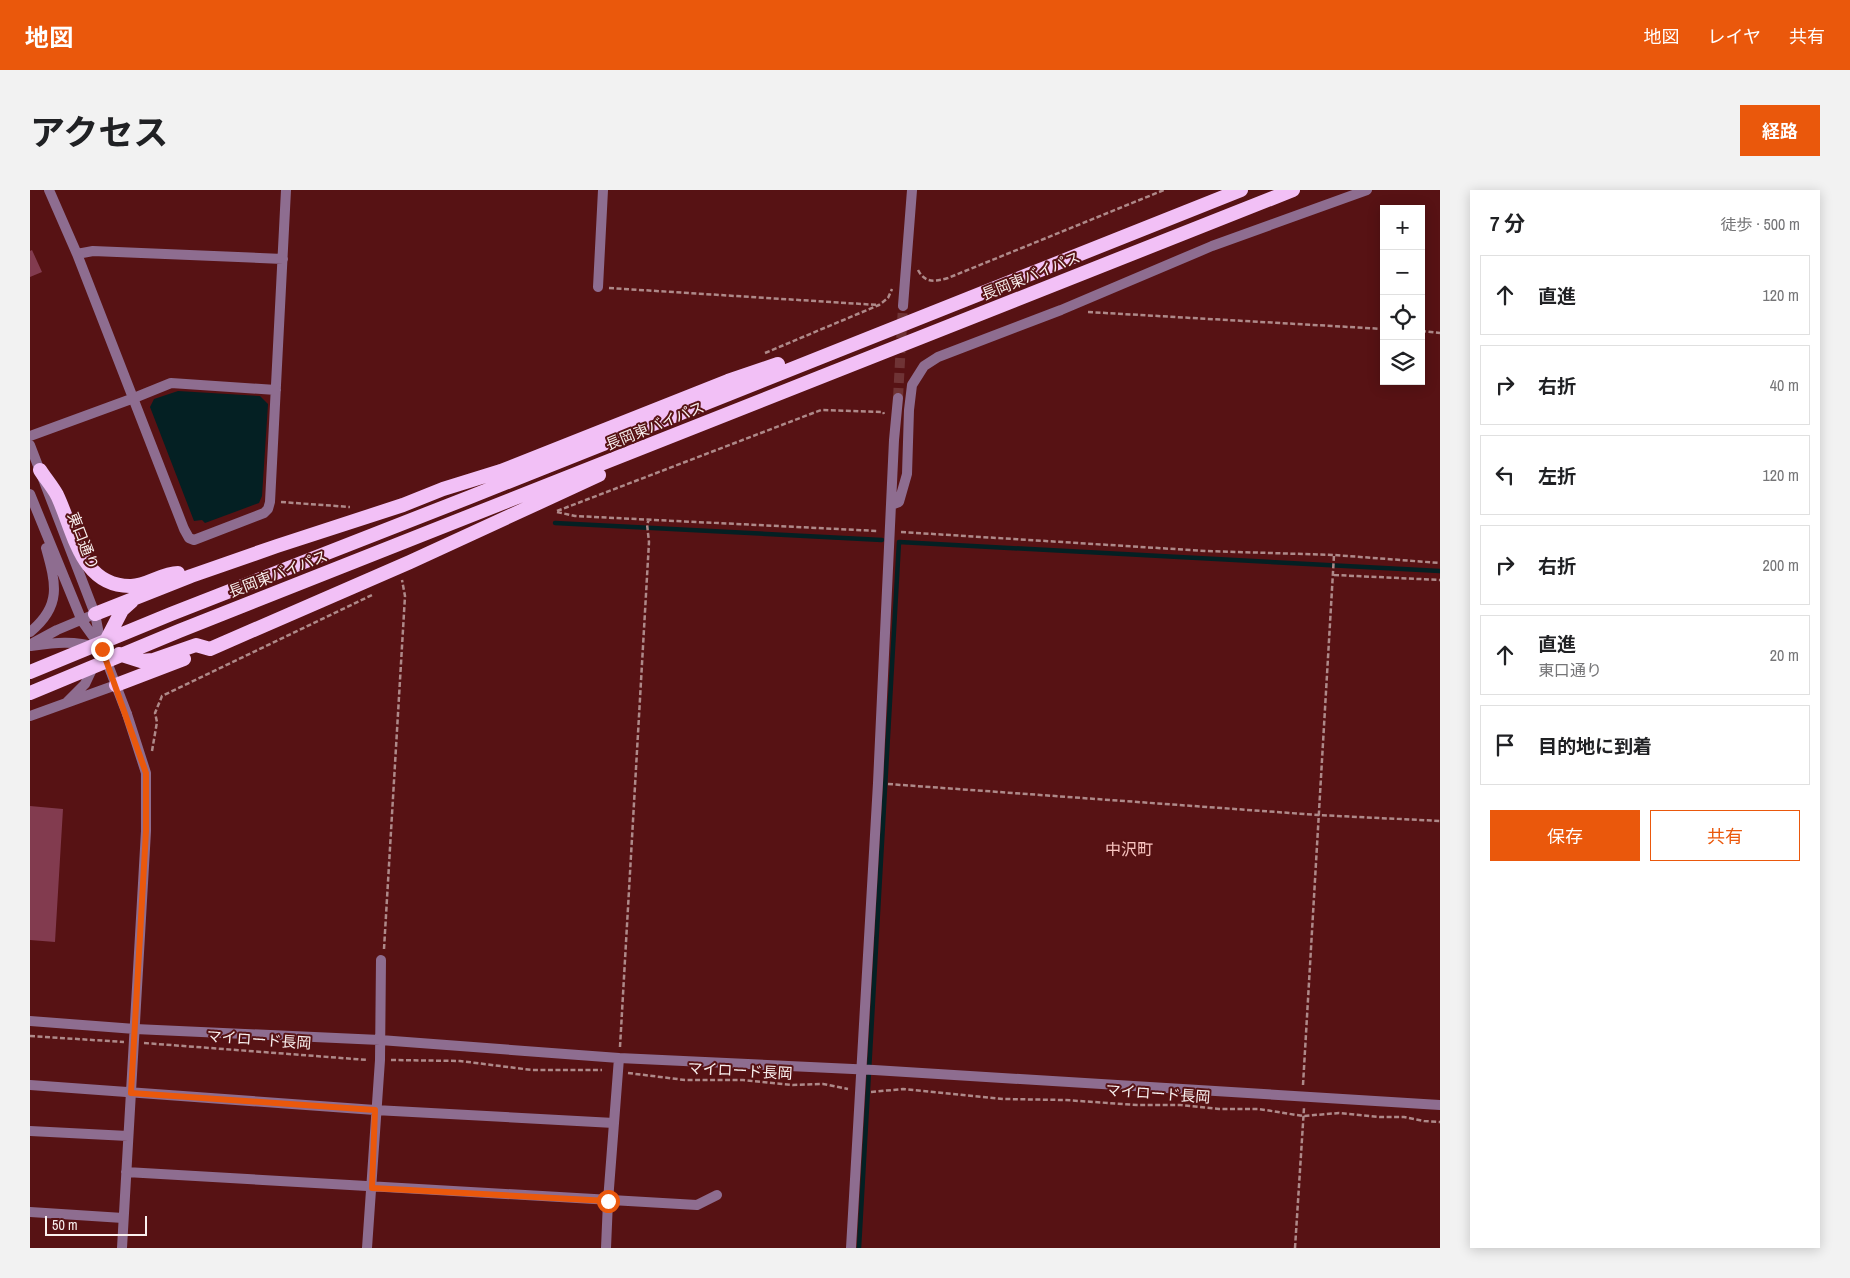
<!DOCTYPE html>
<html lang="ja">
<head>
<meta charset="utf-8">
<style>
  body { margin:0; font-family:"Archivo Narrow","Noto Sans JP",sans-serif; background:#f2f2f2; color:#202124 }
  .controls { position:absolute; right:15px; top:15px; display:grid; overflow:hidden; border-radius:0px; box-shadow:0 2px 12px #0003 }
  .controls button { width:45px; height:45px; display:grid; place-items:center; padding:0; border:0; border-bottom:1px solid #e0e0e0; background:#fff; color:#202124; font:25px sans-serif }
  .scale { position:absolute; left:15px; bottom:12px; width:102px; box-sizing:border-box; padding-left:5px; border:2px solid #f9f0ef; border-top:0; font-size:14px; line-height:18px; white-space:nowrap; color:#f9f0ef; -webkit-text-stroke:4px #571214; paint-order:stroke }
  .stop { position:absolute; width:15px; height:15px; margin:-11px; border:4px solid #ea580c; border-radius:50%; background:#fff }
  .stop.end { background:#ea580c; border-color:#fff; box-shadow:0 1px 5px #0008 }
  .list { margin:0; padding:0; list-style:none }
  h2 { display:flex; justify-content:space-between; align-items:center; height:65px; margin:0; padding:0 20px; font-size:21px }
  h2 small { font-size:16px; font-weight:400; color:#757577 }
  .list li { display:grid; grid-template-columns:32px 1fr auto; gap:15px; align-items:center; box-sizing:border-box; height:80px; margin:0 10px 10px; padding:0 10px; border:1px solid #e0e0e0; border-radius:0px }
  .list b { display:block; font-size:19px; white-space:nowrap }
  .list p { margin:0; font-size:16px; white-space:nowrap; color:#757577 }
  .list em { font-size:16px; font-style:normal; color:#757577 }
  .actions { display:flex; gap:10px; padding:15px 20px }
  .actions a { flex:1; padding:11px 0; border:1px solid #ea580c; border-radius:0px; text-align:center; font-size:18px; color:#ea580c }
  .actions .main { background:#ea580c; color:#fff }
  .icon { flex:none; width:28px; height:28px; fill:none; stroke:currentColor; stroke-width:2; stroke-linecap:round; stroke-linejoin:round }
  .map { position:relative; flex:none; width:1410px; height:1058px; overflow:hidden; border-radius:0px }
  header { display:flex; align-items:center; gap:30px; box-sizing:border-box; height:70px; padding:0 25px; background:#ea580c; color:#fff }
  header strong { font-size:24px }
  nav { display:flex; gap:28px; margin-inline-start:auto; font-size:18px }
  .intro { display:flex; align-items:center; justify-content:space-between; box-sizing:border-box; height:120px; padding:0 30px }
  h1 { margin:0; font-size:35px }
  .button { padding:12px 22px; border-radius:0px; background:#ea580c; color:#fff; font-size:18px; font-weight:700 }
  main { display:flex; gap:30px; padding:0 30px }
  aside { flex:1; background:#fff; border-radius:0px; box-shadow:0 2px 12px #0003 }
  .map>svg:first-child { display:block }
  .water { fill:#042023 }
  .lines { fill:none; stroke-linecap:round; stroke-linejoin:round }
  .stream { stroke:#042023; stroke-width:4.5 }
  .building { fill:#823b4f }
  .minor-tunnel { stroke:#6f3335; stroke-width:10; stroke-dasharray:10 5; stroke-linecap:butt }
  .path { stroke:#ae8989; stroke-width:2.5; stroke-dasharray:5 2.5; stroke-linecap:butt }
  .minor { stroke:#8e6d90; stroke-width:10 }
  .tertiary { stroke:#8e6d90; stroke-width:10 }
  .trunk { stroke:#f2c0f6; stroke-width:14 }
  .route { stroke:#ea580c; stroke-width:6 }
  .labels { text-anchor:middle; stroke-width:4; stroke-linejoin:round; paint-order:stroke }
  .street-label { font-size:15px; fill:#f9f0ef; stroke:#571214 }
  .neighbourhood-label { font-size:16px; fill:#f8c4c0; stroke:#571214 }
</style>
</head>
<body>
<header>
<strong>地図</strong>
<nav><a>地図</a><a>レイヤ</a><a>共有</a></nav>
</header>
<div class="intro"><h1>アクセス</h1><a class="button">経路</a></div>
<main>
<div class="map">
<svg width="1410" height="1058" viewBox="0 0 1410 1058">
  <rect width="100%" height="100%" fill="#571214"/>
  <path class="water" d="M148 201 230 206 238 214 232 306 229 313 175 333 172 330 164 331 120 217 124 209Z"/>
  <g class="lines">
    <path class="stream" d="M525 333 852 350
      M829 1058 869 352 1410 381"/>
  </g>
  <path class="building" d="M2 60 12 82 0 87V61Z
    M0 616 33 619 25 752 0 750Z"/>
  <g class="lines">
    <path class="minor-tunnel" d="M868 208 873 116"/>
    <path class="path" d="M888 80C895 93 904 92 918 88L1134 0
      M579 98 848 115
      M1058 122 1354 139
      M1391 141 1410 143
      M735 163 849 115 858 108 862 99
      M251 312 320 317
      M527 321 791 220 853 222 854 224
      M527 322 545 326 848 341
      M871 342 1176 361 1304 365 1410 373
      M1304 385 1410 390
      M122 561 127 532 125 523 132 506 342 405
      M858 594 1288 625 1410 631
      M354 759 375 406 372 390
      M0 846 94 852
      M114 853 338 870
      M590 857 619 352 617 334 619 330
      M361 870 430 871 502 880H572
      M598 883 655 890H713L763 895 793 894 818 899
      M1273 895 1304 365
      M841 902 873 899 973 909 1035 910 1107 915H1151L1189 919H1229L1273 926 1309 923 1350 927H1374L1394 931 1410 932
      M1265 1058 1274 918"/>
    <path class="minor" d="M19 0 47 64 154 339 159 348 164 350 234 323 238 319 240 312 256 0
      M47 64 63 61 253 69
      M568 97 573 0
      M873 116 882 0
      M0 246 104 208 141 193 246 200
      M861 315 869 312 877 284 879 220 882 195 894 176 908 167 1031 120 1182 56 1337 0
      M0 831 105 839 350 850 589 868 844 880 1410 915
      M0 895 345 920 584 933
      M0 941 98 946
      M96 982 667 1015 687 1005
      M0 1022 93 1028
      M92 1058 116 641V583L97 524
      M337 1058 350 870 351 770
      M576 1058 578 1011 589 868
      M821 1058 848 593 864 250 868 208"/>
    <path class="tertiary" d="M0 255 65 424 72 459 97 524
      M0 304 52 431 70 456
      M0 442C32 416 26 394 16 358
      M3 453 27 440 65 424
      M0 456C23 453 43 450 66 457
      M37 512 55 494 64 475
      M0 526 86 495"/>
    <path class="trunk" d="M10 280C15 288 22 296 27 305 44 340 50 397 101 396 117 396 132 383 148 383
      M65 424 161 386 247 356 373 315 413 299 471 281 698 191 748 174
      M75 453 92 420 102 411
      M89 464 111 471 123 470 166 455 180 459 380 372 569 285
      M0 482 141 424 440 307 1211 0
      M86 495 154 469
      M0 503 149 441 1263 0"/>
  </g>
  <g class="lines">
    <path class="route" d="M72 459 116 583V641L101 903 345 920 342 998 578 1011"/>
  </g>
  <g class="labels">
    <g class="street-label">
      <text transform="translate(1001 86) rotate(-22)" y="5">長岡東バイパス</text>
      <text transform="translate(625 236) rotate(-22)" y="5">長岡東バイパス</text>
      <text transform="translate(53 351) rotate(69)" y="5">東口通り</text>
      <text transform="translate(248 384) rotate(-21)" y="5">長岡東バイパス</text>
      <text transform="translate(229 850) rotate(4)" y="5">マイロード長岡</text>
      <text transform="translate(710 881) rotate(3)" y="5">マイロード長岡</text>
      <text transform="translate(1128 904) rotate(4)" y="5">マイロード長岡</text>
    </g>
    <g class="neighbourhood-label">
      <text x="1099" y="665">中沢町</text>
    </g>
  </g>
</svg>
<div class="controls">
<button>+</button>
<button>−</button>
<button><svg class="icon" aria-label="locate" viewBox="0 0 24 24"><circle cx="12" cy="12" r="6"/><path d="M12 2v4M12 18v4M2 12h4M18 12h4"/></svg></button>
<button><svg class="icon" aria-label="layers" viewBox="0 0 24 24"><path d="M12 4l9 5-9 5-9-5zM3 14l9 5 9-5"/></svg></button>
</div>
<div class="scale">50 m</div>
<div class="stop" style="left:578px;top:1011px"></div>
<div class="stop end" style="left:72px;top:459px"></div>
</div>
<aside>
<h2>7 分<small>徒歩 · 500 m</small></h2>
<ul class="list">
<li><svg class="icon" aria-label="ahead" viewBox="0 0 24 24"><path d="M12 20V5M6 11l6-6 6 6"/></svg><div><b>直進</b></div><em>120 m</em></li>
<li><svg class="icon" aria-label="right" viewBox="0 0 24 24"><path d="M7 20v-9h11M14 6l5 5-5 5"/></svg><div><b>右折</b></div><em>40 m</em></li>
<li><svg class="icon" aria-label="left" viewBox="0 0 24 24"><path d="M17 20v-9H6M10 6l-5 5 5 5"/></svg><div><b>左折</b></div><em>120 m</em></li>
<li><svg class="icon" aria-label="right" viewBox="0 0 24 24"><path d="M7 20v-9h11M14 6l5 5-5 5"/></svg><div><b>右折</b></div><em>200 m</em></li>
<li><svg class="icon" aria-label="ahead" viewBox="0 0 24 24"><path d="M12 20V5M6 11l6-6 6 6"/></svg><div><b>直進</b><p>東口通り</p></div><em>20 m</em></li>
<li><svg class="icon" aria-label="arrive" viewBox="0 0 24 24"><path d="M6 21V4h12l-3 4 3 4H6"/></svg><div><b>目的地に到着</b></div></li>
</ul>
<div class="actions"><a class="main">保存</a><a>共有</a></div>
</aside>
</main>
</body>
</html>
